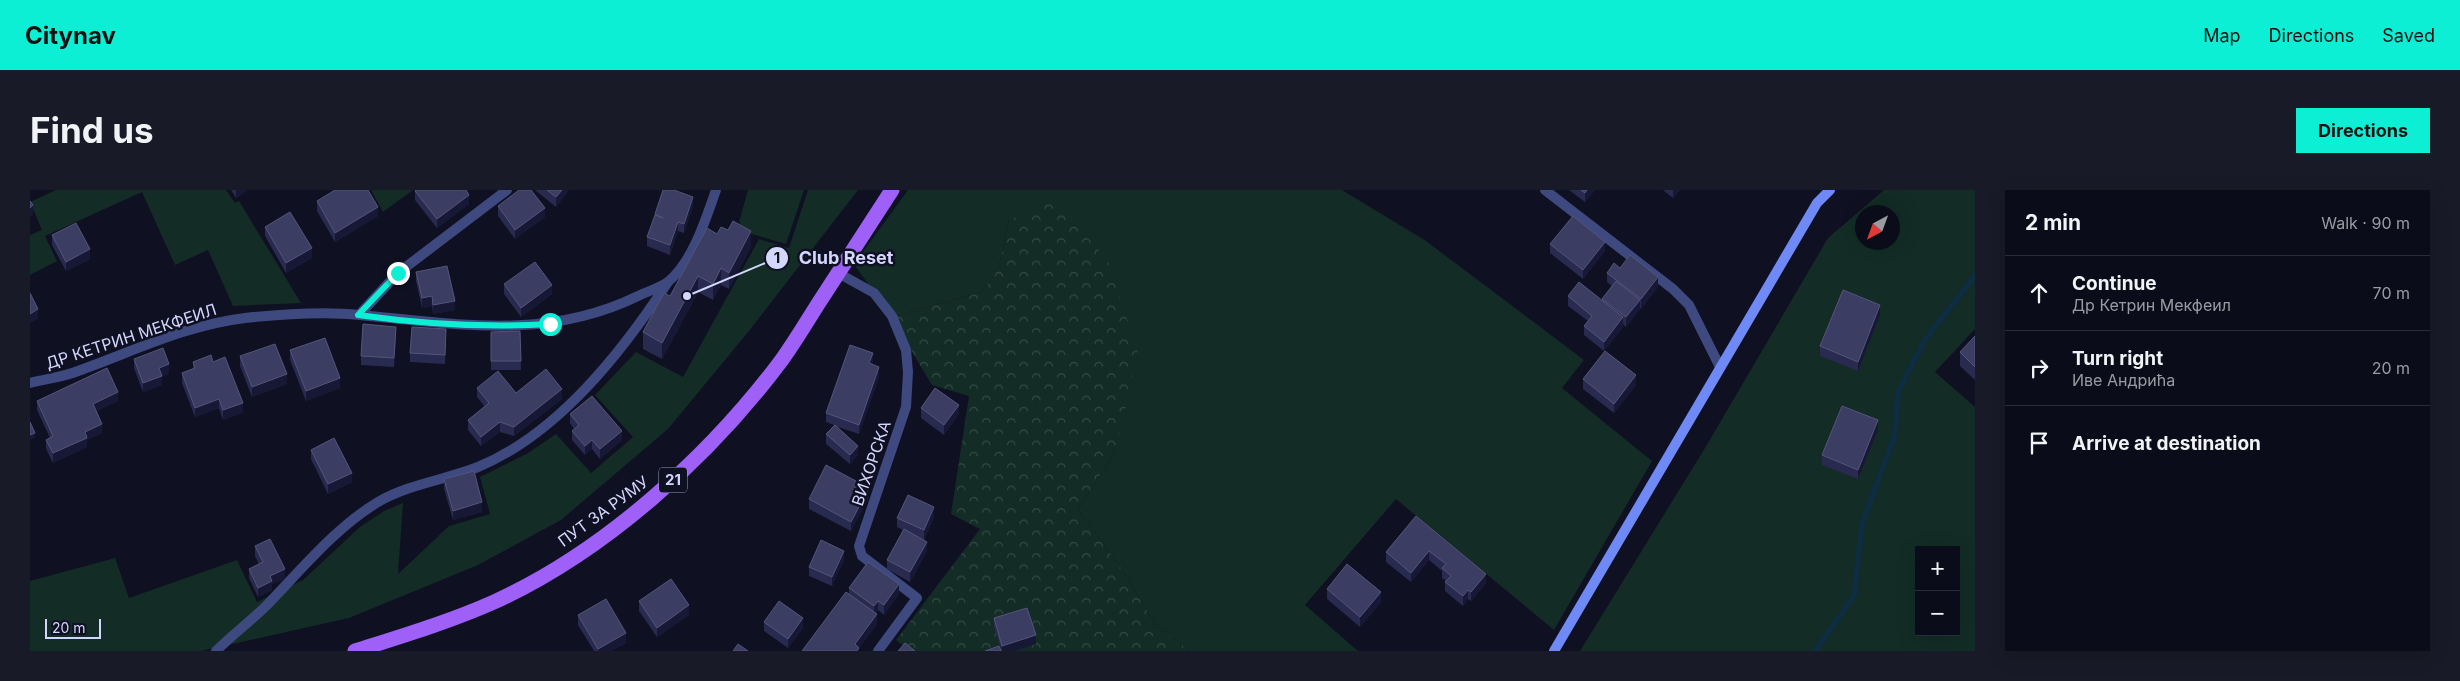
<!DOCTYPE html>
<html lang="en">
<head>
<meta charset="utf-8">
<style>
  body { margin:0; font-family:Inter,sans-serif; background:#191a27; color:#f1f3f6 }
  .controls { position:absolute; right:15px; bottom:15px; display:grid; overflow:hidden; border-radius:0px; box-shadow:0 5px 20px #0002 }
  .controls button { width:45px; height:45px; display:grid; place-items:center; padding:0; border:0; border-bottom:1px solid #2b2c39; background:#0b0c1a; color:#f1f3f6; font:25px sans-serif }
  .compass { position:absolute; left:1825px; top:15px; width:45px; height:45px; border-radius:50%; background:#0b0c1a; box-shadow:0 5px 20px #0002; rotate:221deg }
  .scale { position:absolute; left:15px; bottom:12px; width:56px; box-sizing:border-box; padding-left:5px; border:2px solid #d3d7fd; border-top:0; font-size:14px; line-height:18px; white-space:nowrap; color:#d3d7fd; -webkit-text-stroke:4px #0f1022; paint-order:stroke }
  .stop { position:absolute; width:15px; height:15px; margin:-11px; border:4px solid #0defd4; border-radius:50%; background:#fff }
  .stop.end { background:#0defd4; border-color:#fff; box-shadow:0 1px 5px #0008 }
  .list { margin:0; padding:0; list-style:none }
  h2 { display:flex; justify-content:space-between; align-items:center; height:65px; margin:0; padding:0 20px; font-size:21px }
  h2 small { font-size:16px; font-weight:400; color:#9a9ba2 }
  .list li { display:grid; grid-template-columns:32px 1fr auto; gap:15px; align-items:center; box-sizing:border-box; height:75px; padding:0 20px; border-top:1px solid #2b2c39 }
  .list b { display:block; font-size:19px; white-space:nowrap }
  .list p { margin:0; font-size:16px; white-space:nowrap; color:#9a9ba2 }
  .list em { font-size:16px; font-style:normal; color:#9a9ba2 }
  .icon { flex:none; width:28px; height:28px; fill:none; stroke:currentColor; stroke-width:2; stroke-linecap:round; stroke-linejoin:round }
  .map { position:relative; flex:none; width:1945px; height:461px; overflow:hidden; border-radius:0px }
  header { display:flex; align-items:center; gap:30px; box-sizing:border-box; height:70px; padding:0 25px; background:#0defd4; color:#111 }
  header strong { font-size:24px }
  nav { display:flex; gap:28px; margin-inline-start:auto; font-size:18px }
  .intro { display:flex; align-items:center; justify-content:space-between; box-sizing:border-box; height:120px; padding:0 30px }
  h1 { margin:0; font-size:35px }
  .button { padding:12px 22px; border-radius:0px; background:#0defd4; color:#111; font-size:18px; font-weight:700 }
  main { display:flex; gap:30px; padding:0 30px }
  aside { flex:1; background:#0b0c1a; border-radius:0px; box-shadow:0 5px 20px #0002 }
  .map>svg:first-child { display:block }
  .grass { fill:#132c26; fill-rule:evenodd }
  .forest { fill:url(#forest-crowns) }
  .lines { fill:none; stroke-linecap:round; stroke-linejoin:round }
  .stream { stroke:#0e2c42; stroke-width:5.5 }
  .street { stroke:#3d497f; stroke-width:10 }
  .secondary { stroke:#6f8af7; stroke-width:10 }
  .primary { stroke:#9e60f6; stroke-width:15 }
  .wall { fill:#292a4f }
  .shaded-wall { fill:#171835 }
  .building { fill:#3b3d62; stroke:#53557a }
  .route { stroke:#0defd4; stroke-width:6 }
  .labels { text-anchor:middle; stroke-width:5; stroke-linejoin:round; paint-order:stroke }
  .shield { fill:#0f1022; stroke:#989bbb; stroke-width:1 }
  .shield-label { font-size:15px; font-weight:bold; fill:#d3d7fd }
  .street-label { font-size:16px; fill:#d3d7fd; stroke:#0f1022 }
  .leader { fill:none; stroke:#d3d7fd; stroke-width:2 }
  .callout-dot { fill:#d3d7fd; stroke:#0f1022; stroke-width:2 }
  .mark-label { font-size:15px; text-anchor:middle; font-weight:bold; fill:#111 }
  .callout-label { font-size:18px; text-anchor:middle; font-weight:bold; fill:#d3d7fd; stroke:#0f1022; stroke-width:5; stroke-linejoin:round; paint-order:stroke }
</style>
</head>
<body>
<header>
<strong>Citynav</strong>
<nav><a>Map</a><a>Directions</a><a>Saved</a></nav>
</header>
<div class="intro"><h1>Find us</h1><a class="button">Directions</a></div>
<main>
<div class="map">
<svg width="1945" height="461" viewBox="0 0 1945 461">
  <defs>
    <pattern id="forest-crowns" width="20" height="18" patternUnits="userSpaceOnUse" patternTransform="scale(1.25)"><rect width="20" height="18" fill="#132c26"/><path d="M2 6a3 3 0 1 1 6 0M12 15a3 3 0 1 1 6 0" fill="none" stroke="#344a46"/></pattern>
  </defs>
  <rect width="100%" height="100%" fill="#0f1022"/>
  <path class="grass" d="M26 0H196L205 13 209 11 271 113 203 116 178 60 145 75 112 2 15 46 27 71 0 85V45L12 40 0 12Z
    M341 0H383L353 22Z
    M718 0H774L756 54 715 42 709 32Z
    M778 0H828L719 141 638 239 531 330 448 375 319 428 171 461H0V391L85 368 99 408 207 370 227 412 273 390 330 337 354 321 373 313 368 384 419 336 460 324 450 287 498 263 526 244 561 283 603 247 565 205 606 162 653 187 729 49 759 58Z
    M878 0H1312L1396 51 1554 170 1532 198 1622 271 1524 440 1366 309 1275 415 1328 461H1160L1125 434 1091 378 1048 320 1086 260 979 30 968 80 952 102 861 127 824 74Z
    M1854 0H1945V139L1905 182 1945 217V461H1550L1675 258 1798 48ZM1832 22H1862V52H1832ZM1889 360H1926V442H1889Z"/>
  <path class="forest" d="M1023 10 1077 69 1108 162 1086 260 1048 320 1091 378 1125 434 1160 461H880L866 450 950 339 921 324 939 206 902 195 861 127 952 102 968 80 979 30Z"/>
  <g class="lines">
    <path class="stream" d="M1785 461 1824 406 1832 334 1865 245 1868 202 1896 148 1945 86"/>
    <path class="street" d="M1515 0 1643 99 1659 115 1690 177
      M808 83 844 103 862 126 876 160 878 182 876 217 829 356 832 366 887 408 848 461
      M329 125 368 83 477 0
      M0 193C16 189 33 187 48 181 104 161 156 135 215 128 252 124 293 121 330 125 427 134 516 151 608 106 617 101 631 98 639 91 663 71 676 28 686 0
      M186 461C202 445 221 431 237 415 271 380 305 338 348 312 379 294 415 290 448 277 528 244 592 162 638 92"/>
    <path class="secondary" d="M1524 461 1787 13 1800 0"/>
    <path class="primary" d="M325 461C372 446 419 432 464 412 574 362 679 267 751 171 764 153 776 133 788 114 813 76 837 38 862 0"/>
  </g>
  <path class="wall" d="M201 0H218L206 8Z
    M505 0H539L526 17Z
    M1539 0H1565L1555 12Z
    M1633 0H1650L1643 8Z
    M385 1 439 14 407 38 385 10Z
    M287 11 348 26 305 52 287 21Z
    M468 16 515 27 485 49 468 26Z
    M663 16 654 43 648 41 640 65 617 56V47L625 24Z
    M235 37 282 68 256 83 235 46Z
    M687 44 721 57 699 99 691 95 683 110 668 102 632 169 613 159V142Z
    M22 45 60 69 36 81 22 55Z
    M1520 54 1575 61 1553 89 1520 63Z
    M1590 78 1628 97 1611 119 1610 118V119L1596 137 1593 134V137L1574 161 1554 145V136L1558 131 1538 116V106L1572 111V109L1582 96 1577 92V83Z
    M386 82 425 120 403 124 402 116 392 118 386 91Z
    M474 94 522 104 491 127 474 104Z
    M1850 125 1828 181 1790 166V156Z
    M490 141 491 180H461V142Z
    M366 146 364 177 331 175V166Z
    M1945 146V190L1930 176V162Z
    M416 148 415 174 380 172V163Z
    M260 160 310 198 276 211 260 170Z
    M210 166 257 194 222 207 210 176Z
    M104 169 139 184 132 186V195L113 202 104 178Z
    M163 172H183L213 222 193 230 189 218 165 227 152 193V183L163 179Z
    M843 172 842 174 849 187 829 244 805 236 828 265 820 274 796 254V244L804 235 796 232V223Z
    M1553 189 1606 195 1584 223 1553 199Z
    M447 198 486 203 532 209 484 246 470 242 451 256 438 240V230L455 217 447 207Z
    M7 211H88L67 221 72 243 57 250V257L23 273 16 259V250L20 248 7 220Z
    M891 218 929 224 914 245 891 228Z
    M540 224 592 250 570 269 562 259 555 265 542 250V241L544 239 540 233Z
    M1848 240 1828 289 1792 275V265Z
    M281 260 322 292 298 304 281 269Z
    M414 289 452 322 423 330 414 299Z
    M839 307 821 341 779 319V309Z
    M1386 326 1456 393 1441 411 1438 409 1433 416 1415 401V392L1416 391 1412 388V381L1399 370 1381 392 1356 372V362Z
    M904 327 894 350 887 346 897 361 880 392 857 379V370L873 340 867 337V328Z
    M225 356 255 389 242 394V400L228 407 219 388V379L229 374 225 366Z
    M814 370 802 396 779 386V377Z
    M819 398 869 404 854 425 848 420 845 423 847 434 829 458V461L819 405Z
    M1297 399 1351 412 1330 437 1297 409Z
    M609 411 659 425 627 447 609 421Z
    M548 425 596 453 581 461H564L548 435Z
    M964 428 1006 454 985 461H955L971 459 964 437Z
    M734 432 773 438 758 458 734 441Z"/>
  <path class="shaded-wall" d="M206 0H218L206 8Z
    M532 0H539L526 17V7Z
    M1557 0H1565L1555 12V3Z
    M1643 0H1650L1643 8Z
    M439 5V14L407 38V29Z
    M663 7V16L654 43V34Z
    M3 15V24L0 27V18Z
    M348 17V26L305 52V43Z
    M515 18V27L485 49V40Z
    M648 32V41L640 65V55Z
    M721 41V57L699 99V83Z
    M1575 52V61L1553 89V80Z
    M282 58V68L256 83V73Z
    M60 59V69L36 81V72Z
    M691 78V95L683 110V94Z
    M668 86V102L632 169V153Z
    M1628 87V97L1611 119V109Z
    M522 95V104L491 127V118Z
    M402 106V116L392 118V108Z
    M1610 110V119L1596 137V127Z
    M425 111V120L403 124V115Z
    M1850 115V125L1828 181V172Z
    M8 119V129L0 133V124Z
    M1593 127V137L1574 161V152Z
    M366 137V146L364 177V168Z
    M843 163V172L839 183V173Z
    M139 174V184L132 186V195L113 202V193L129 178Z
    M849 177V187L829 244V235Z
    M257 184V194L222 207V197Z
    M1606 185V195L1584 223V214Z
    M310 188V198L276 211V201Z
    M532 199V209L484 246V237Z
    M88 202V211L63 223V214Z
    M189 209V218L165 227V218Z
    M213 213V222L193 230V220Z
    M929 215V224L914 245V235Z
    M1848 230V240L1828 289V280Z
    M470 232V242L451 256V247Z
    M72 234V243L57 250V257L23 273V263L55 242Z
    M592 241V250L570 269V259Z
    M5 243V248L0 250V245Z
    M562 250V259L555 265V256Z
    M828 256V265L820 274V265Z
    M322 283V292L298 304V294Z
    M839 298V307L821 341V332Z
    M452 312V322L423 330V321Z
    M904 317V327L894 350V340Z
    M897 352V361L880 392V382Z
    M814 361V370L802 396V387Z
    M1399 361V370L1381 392V383Z
    M255 379V389L242 394V400L228 407V398L240 386Z
    M1456 384V393L1441 411V402Z
    M869 394V404L854 425V415Z
    M1438 400V409L1433 416V406Z
    M1351 402V412L1330 437V427Z
    M848 411V420L844 425V416Z
    M659 415V425L627 447V438Z
    M847 424V434L827 461 825 454Z
    M773 428V438L758 458V449Z
    M596 443V453L581 461H568V459Z
    M1006 445V454L985 461H972V456Z"/>
  <path class="building" d="M305 0H338L348 17 305 43 287 11Z
    M386 0H436L439 5 407 29 385 1Z
    M489 0H501L515 18 485 40 468 16Z
    M517 0H532L526 7Z
    M633 0H644L663 7 654 34 648 32 640 55 617 47 625 25 633 28 625 24Z
    M1551 0H1557L1555 3Z
    M0 11 3 15 0 18Z
    M260 22 282 58 256 73 235 37Z
    M1543 26 1575 52 1553 80 1520 54Z
    M703 31 721 41 699 83 691 78 683 94 668 86 632 153 613 142 634 103 640 106 677 38 687 44 691 37 698 40Z
    M46 33 60 59 36 72 22 45Z
    M1600 65 1628 87 1611 109 1577 83 1584 73 1590 78Z
    M505 72 522 95 491 118 474 94Z
    M417 76 425 111 403 115 402 106 392 108 386 82Z
    M1586 91 1610 110 1596 127 1572 109Z
    M1549 92 1593 127 1574 152 1554 136 1562 126 1538 106Z
    M1813 100 1850 115 1828 172 1790 156Z
    M0 103 8 119 0 124Z
    M333 134 366 137 364 168 331 166Z
    M382 137 416 139 415 165 380 163Z
    M490 141 491 171H461V142Z
    M1945 146V177L1930 162Z
    M295 148 310 188 276 201 260 160Z
    M245 154 257 184 222 197 210 166Z
    M820 155 843 163 839 173 849 177 829 235 796 223Z
    M133 158 139 174 129 178 132 186 113 193 104 169Z
    M1575 161 1606 185 1584 214 1553 189Z
    M181 165 183 172 195 167 213 213 193 220 189 209 165 218 152 183 165 178 163 172Z
    M77 178 88 202 63 214 72 234 55 242 57 248 23 263 16 250 23 246 7 211Z
    M516 179 532 199 484 237 470 232 451 247 438 230 459 213 447 198 468 181 486 203Z
    M905 198 929 215 914 235 891 218Z
    M562 206 592 241 570 259 562 250 555 256 542 241 549 235 540 224Z
    M1812 216 1848 230 1828 280 1792 265Z
    M0 232 5 243 0 245Z
    M805 235 828 256 820 265 796 244Z
    M304 248 322 283 298 294 281 260Z
    M796 275 839 298 821 332 779 309Z
    M444 281 452 312 423 321 414 289Z
    M878 305 904 317 894 340 867 328Z
    M1386 326 1456 384 1441 402 1438 400 1433 406 1415 392 1421 386 1412 378 1416 374 1399 361 1381 383 1356 362Z
    M874 339 897 352 880 382 857 370Z
    M240 349 255 379 240 386 242 391 228 398 219 379 233 372 225 356Z
    M791 350 814 361 802 387 779 377Z
    M838 372 869 394 854 415 848 411 844 416 819 398Z
    M1317 374 1351 402 1330 427 1297 399Z
    M641 389 659 415 627 438 609 411Z
    M816 402 847 424 825 454 829 458 827 461H772Z
    M576 409 596 443 568 459 548 425Z
    M749 411 773 428 758 449 734 432Z
    M997 418 1006 445 972 456 964 428Z
    M875 453 885 461H868Z
    M708 454 718 461H703Z
    M969 456 971 461H955Z"/>
  <g class="lines">
    <path class="route" d="M368 83 328 125C392 134 456 138 520 134"/>
  </g>
  <g class="labels">
    <rect class="shield" x="629" y="277.5" width="28" height="25" rx="4"/>
    <g class="shield-label">
      <text x="643" y="295">21</text>
    </g>
    <g class="street-label">
      <text transform="translate(101 146) rotate(-18)" y="6">ДР КЕТРИН МЕКФЕИЛ</text>
      <text transform="translate(841 273) rotate(-71)" y="6">ВИХОРСКА</text>
      <text transform="translate(573 321) rotate(-36)" y="6">ПУТ ЗА РУМУ</text>
    </g>
  </g>
  <path class="leader" d="M657 106L747 68"/>
  <g class="callout-dot">
    <circle cx="657" cy="106" r="5"/>
    <circle cx="747" cy="68" r="12"/>
  </g>
  <g class="mark-label">
    <text x="747" y="73">1</text>
  </g>
  <g class="callout-label">
    <text x="816" y="74">Club Reset</text>
  </g>
</svg>
<div class="controls">
<button>+</button>
<button>−</button>
</div>
<svg class="compass" viewBox="-18 -18 36 36"><path d="M0-13l5 13h-10z" fill="#e53935"/><path d="M0 13l5-13h-10z" fill="#9a9ba2"/></svg>
<div class="scale">20 m</div>
<div class="stop" style="left:520px;top:134px"></div>
<div class="stop end" style="left:368px;top:83px"></div>
</div>
<aside>
<h2>2 min<small>Walk · 90 m</small></h2>
<ul class="list">
<li><svg class="icon" aria-label="ahead" viewBox="0 0 24 24"><path d="M12 20V5M6 11l6-6 6 6"/></svg><div><b>Continue</b><p>Др Кетрин Мекфеил</p></div><em>70 m</em></li>
<li><svg class="icon" aria-label="right" viewBox="0 0 24 24"><path d="M7 20v-9h11M14 6l5 5-5 5"/></svg><div><b>Turn right</b><p>Иве Андрића</p></div><em>20 m</em></li>
<li><svg class="icon" aria-label="arrive" viewBox="0 0 24 24"><path d="M6 21V4h12l-3 4 3 4H6"/></svg><div><b>Arrive at destination</b></div></li>
</ul>
</aside>
</main>
</body>
</html>
